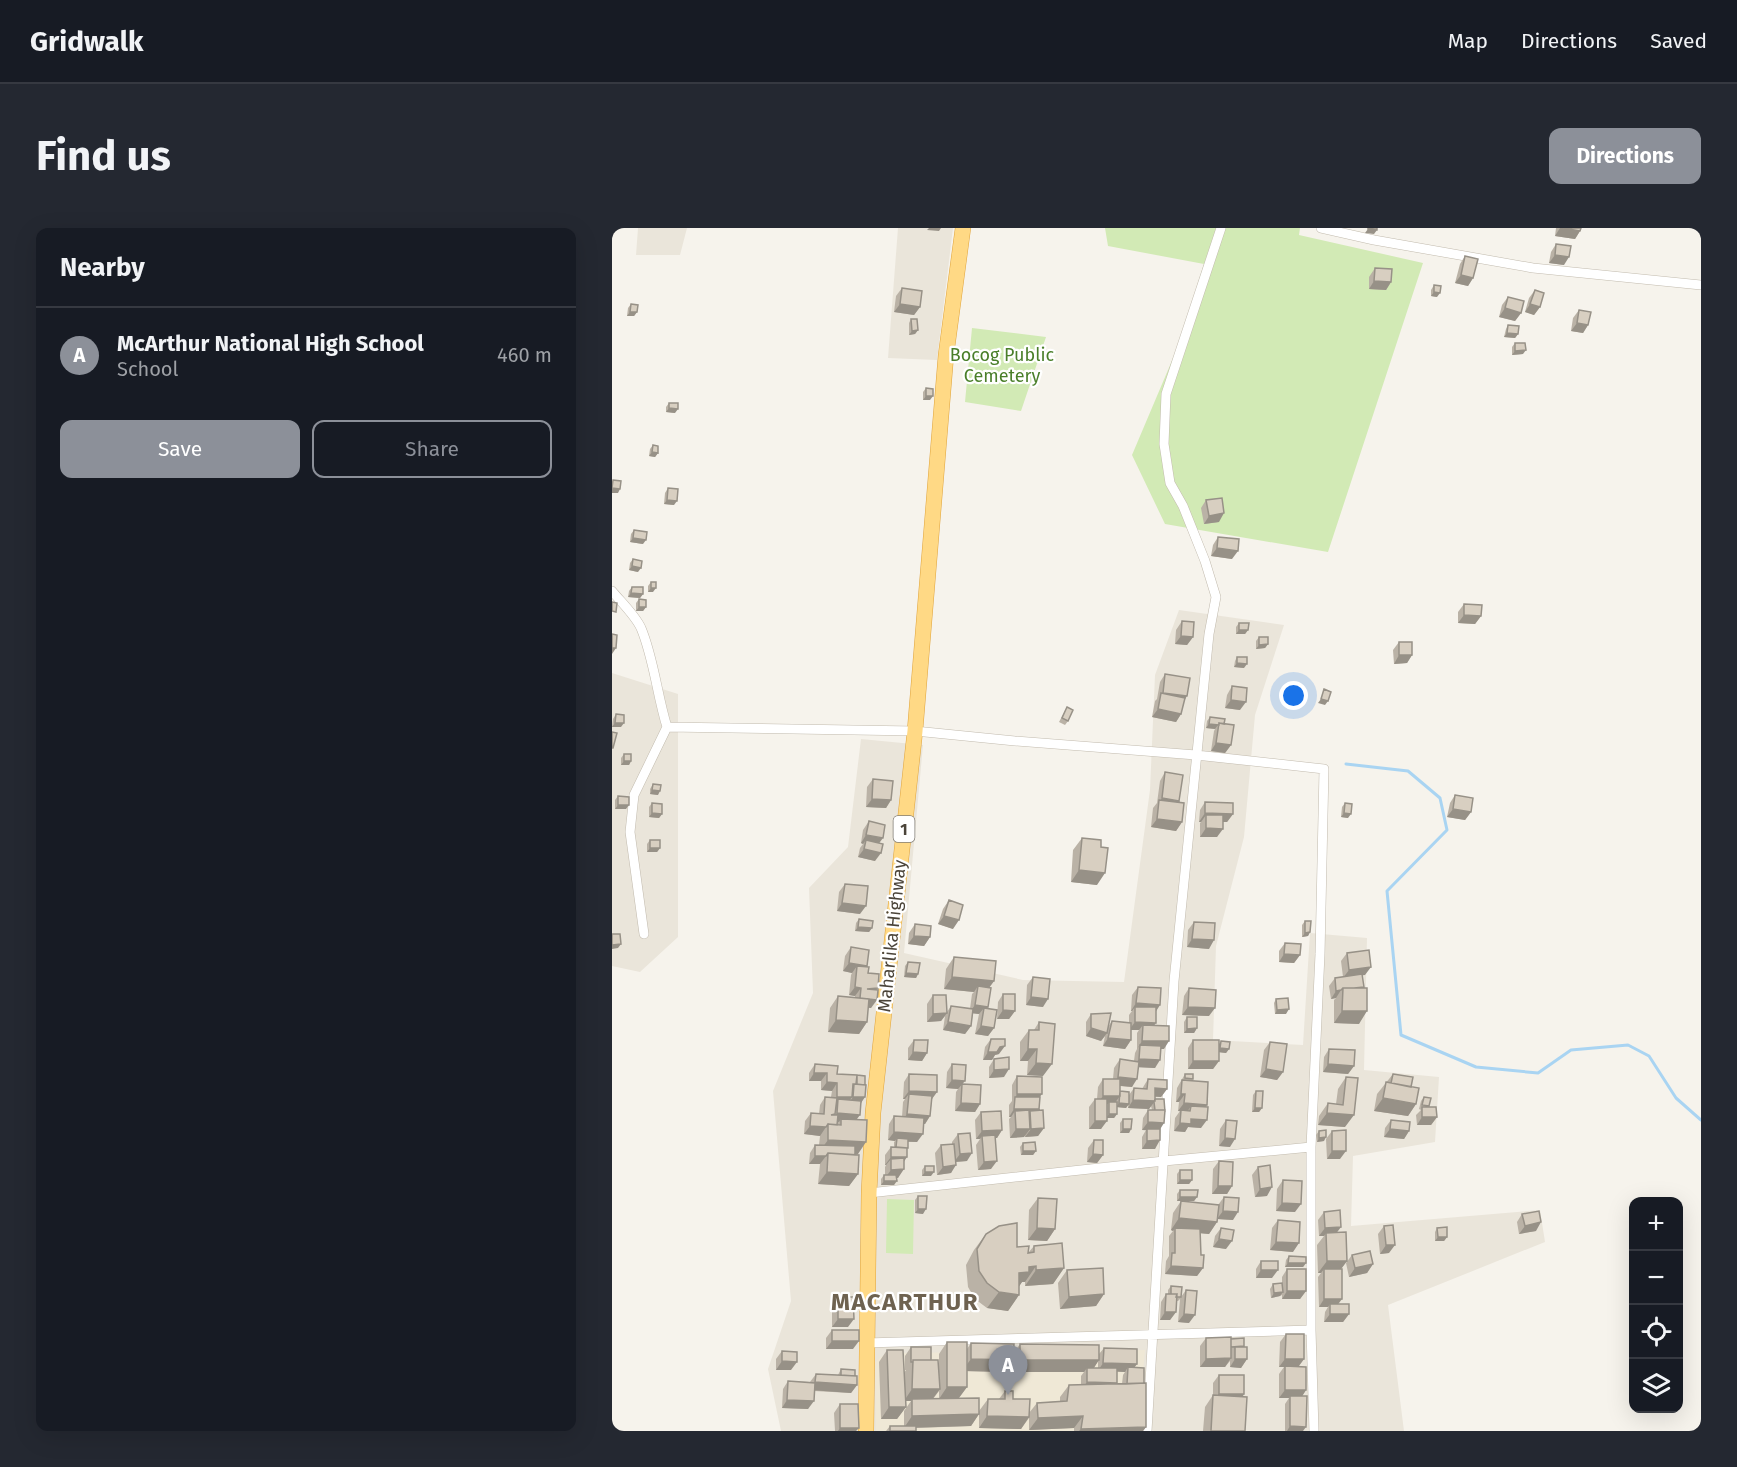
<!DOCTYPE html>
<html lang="en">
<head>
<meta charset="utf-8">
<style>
  body { margin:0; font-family:"Fira Sans",sans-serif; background:#242831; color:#f1f3f6 }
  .controls { position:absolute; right:18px; bottom:18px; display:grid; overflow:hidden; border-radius:12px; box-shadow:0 6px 24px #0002 }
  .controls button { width:54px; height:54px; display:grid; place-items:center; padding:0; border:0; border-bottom:2px solid #363941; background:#171b24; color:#f1f3f6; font:30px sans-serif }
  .you { position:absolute; left:682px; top:468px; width:21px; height:21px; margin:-15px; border:4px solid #fff; border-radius:50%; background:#1a73e8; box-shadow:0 0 0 9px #1a73e833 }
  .badge { display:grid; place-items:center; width:39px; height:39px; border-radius:50%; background:#8c9099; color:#fff; font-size:20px; font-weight:700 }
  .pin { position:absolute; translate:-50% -50px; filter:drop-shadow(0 2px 3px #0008) }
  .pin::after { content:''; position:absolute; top:32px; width:21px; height:18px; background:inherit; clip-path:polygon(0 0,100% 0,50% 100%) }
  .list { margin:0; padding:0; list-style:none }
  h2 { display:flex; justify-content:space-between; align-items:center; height:78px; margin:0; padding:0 24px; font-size:26px }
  h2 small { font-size:20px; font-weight:400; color:#9ea1a6 }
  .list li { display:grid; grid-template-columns:39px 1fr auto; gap:18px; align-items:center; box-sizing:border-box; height:96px; padding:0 24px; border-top:2px solid #363941 }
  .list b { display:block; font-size:22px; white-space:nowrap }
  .list p { margin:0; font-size:20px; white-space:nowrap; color:#9ea1a6 }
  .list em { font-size:20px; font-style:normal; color:#9ea1a6 }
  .actions { display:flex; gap:12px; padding:18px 24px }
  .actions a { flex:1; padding:14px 0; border:2px solid #8c9099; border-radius:12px; text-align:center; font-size:21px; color:#8c9099 }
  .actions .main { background:#8c9099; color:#fff }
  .icon { flex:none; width:33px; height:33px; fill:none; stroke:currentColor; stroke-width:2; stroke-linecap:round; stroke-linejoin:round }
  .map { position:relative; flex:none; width:1089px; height:1203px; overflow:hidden; border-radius:12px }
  header { display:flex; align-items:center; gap:36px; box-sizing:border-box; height:84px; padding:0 30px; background:#171b24; border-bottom:2px solid #363941 }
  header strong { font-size:28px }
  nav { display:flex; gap:33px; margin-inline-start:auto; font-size:21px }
  .intro { display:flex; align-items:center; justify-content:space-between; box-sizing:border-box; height:144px; padding:0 36px }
  h1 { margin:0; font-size:42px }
  .button { padding:15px 27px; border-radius:12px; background:#8c9099; color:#fff; font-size:21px; font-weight:700 }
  main { display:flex; gap:36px; padding:0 36px }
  aside { flex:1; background:#171b24; border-radius:12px; box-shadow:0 6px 24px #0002 }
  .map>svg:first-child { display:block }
  .residential { fill:#eae5da }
  .education { fill:#efe8d6 }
  .green { fill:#d2eab5 }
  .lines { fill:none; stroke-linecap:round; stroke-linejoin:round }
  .stream { stroke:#a9d4f2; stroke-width:3 }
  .minor-casing { stroke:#c2bbae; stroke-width:10 }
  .trunk-casing { stroke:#e0a43c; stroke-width:16 }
  .minor { stroke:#fff; stroke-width:9 }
  .trunk { stroke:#ffd985; stroke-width:15 }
  .wall { fill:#bab2a6; fill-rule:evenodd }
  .shaded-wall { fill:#979187 }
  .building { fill:#d8cfc1; stroke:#979187; stroke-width:1.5 }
  .labels { text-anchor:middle; stroke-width:4.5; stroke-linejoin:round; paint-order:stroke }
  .shield { fill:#fff; stroke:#817c74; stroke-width:1.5 }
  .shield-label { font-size:16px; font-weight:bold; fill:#4b4439 }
  .park-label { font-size:18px; fill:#4a7f2a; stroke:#fff }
  .street-label { font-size:18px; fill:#4b4439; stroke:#fff }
  .district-label { font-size:24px; font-weight:bold; letter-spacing:1.5px; fill:#6e6250; stroke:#fff }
</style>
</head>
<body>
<header>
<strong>Gridwalk</strong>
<nav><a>Map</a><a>Directions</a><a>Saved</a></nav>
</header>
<div class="intro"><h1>Find us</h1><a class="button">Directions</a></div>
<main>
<aside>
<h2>Nearby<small></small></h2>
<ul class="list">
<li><span class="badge">A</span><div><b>McArthur National High School</b><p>School</p></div><em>460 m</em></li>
</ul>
<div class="actions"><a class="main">Save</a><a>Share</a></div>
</aside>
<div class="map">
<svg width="1089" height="1203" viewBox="0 0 1089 1203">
  <rect width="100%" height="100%" fill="#f6f3ec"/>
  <path class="residential" d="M26 0H75L68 27H24Z
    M286 0H341L325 132 276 130Z
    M567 382 672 397 643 487 632 609 604 718 601 812 691 817 698 705 755 710 752 842 827 849 823 914 741 928 739 998 928 982 933 1014 776 1077 792 1203H169L156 1141 179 1073 161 863 201 765 197 660 236 619 249 511 311 517 292 725 411 752 512 754 538 562 543 447Z
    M0 445 66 466V709L28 744 0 738Z"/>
  <path class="education" d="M533 1122 526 1203H264L263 1134 272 1127 287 1125Z"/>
  <path class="green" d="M493 0H688L687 7 811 35 716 324 553 296 520 227 567 116 592 36 496 18Z
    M360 100 434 109 409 183 353 174Z
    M275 971 302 972 301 1026 274 1025Z"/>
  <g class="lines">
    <path class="stream" d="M734 536 796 543 828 570 835 602 775 663 789 807 864 839 926 845 959 822 1016 817 1037 828 1064 870 1089 892"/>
    <g class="minor-casing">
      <path id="minor" d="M709 0 762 12 921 40 1089 57
        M0 363C9 374 23 387 29 400 42 431 45 467 55 499L22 567 18 604 32 706
        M55 499 303 503 403 513 584 527 712 541 708 726 699 919V1102L254 1115
        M257 965 552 933 699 919
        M699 1102 702 1203
        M535 1203 562 753 597 406 604 369 593 333 571 278 558 255 552 216 554 166 609 0"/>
    </g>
    <g class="trunk-casing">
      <path id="trunk" d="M254 1203 257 965 261 885 303 503 334 127 351 0"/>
    </g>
    <use href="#minor" class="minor"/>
    <use href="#trunk" class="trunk"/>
  </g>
  <path class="wall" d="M944 0H969L968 3 963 11 943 8Z
    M944 16 952 37 937 35 939 24Z
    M853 28 861 50 856 58 843 55 848 36Z
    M763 40 779 54 774 62 757 61V49Z
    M822 57 825 69 819 68V62Z
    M290 60 308 79 302 87 282 84 284 68Z
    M923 62 928 79 922 87 913 84 917 70Z
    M896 69 909 85 903 93 887 89 890 77Z
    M19 76 25 84 22 88H15L16 80Z
    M967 82 976 97 971 105 959 103 961 90Z
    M299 91 306 102 303 106 297 107V95Z
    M896 97 906 106 903 110 892 109 894 101Z
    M903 115 911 126 900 127V119Z
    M314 160 318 172H311V164Z
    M57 175 63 185 54 184V179Z
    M41 217 46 225 43 229 37 228 38 221Z
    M56 260 62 277 52 276 53 265Z
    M594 272 607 294 592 296 589 280Z
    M22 302 31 316 18 314 19 306Z
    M606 309 620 331 599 328 601 317Z
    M21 331 26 344 17 342 18 335Z
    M39 354 41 364H36V358Z
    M20 359 31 366 28 370 16 369 17 363Z
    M27 371 34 379 31 383H24V375Z
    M852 376 869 388 863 396 846 395V384Z
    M570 393 581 409 575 417 563 416 564 402Z
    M627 395 636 402 633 406H624V399Z
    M647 409 656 416 653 420 644 421V413Z
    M787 414 800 427 795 435 782 436 781 422Z
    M625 429 632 440 622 439 623 433Z
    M553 446 569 486 564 494 540 489 543 473 545 471 548 454Z
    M620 458 628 482 613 480 615 467Z
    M455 479 456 493 453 497 447 494Z
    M4 486 9 499H0L1 491Z
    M598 489 612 496 619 517 613 525 599 523 602 503 603 501 594 500 595 493Z
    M12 526 19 533 17 537H9V530Z
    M553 544 567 573 566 575 570 594 564 603 539 599 541 580 545 575 548 553Z
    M261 551 279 572 274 580 254 579 255 559Z
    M41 556 46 567 38 566V561Z
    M843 567 859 584 853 592 835 589 838 575Z
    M6 568 14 581H3V572Z
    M593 574 621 586 615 594H611L605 609H588V595L589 594H587L588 582Z
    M40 575 50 586 47 590 37 589V579Z
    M733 575 736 590 729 589 730 579Z
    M257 593 267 615 263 633 246 629 248 620 251 616 249 615 251 602Z
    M470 610 485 657 459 654 461 622Z
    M38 612 48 620 45 624H35V616Z
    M233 656 248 686 225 683 227 664Z
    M337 672 341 701 326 696 331 681Z
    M247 691 260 700 257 704 243 703 244 695Z
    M693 693 698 704 696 708 690 709V697Z
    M582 694 597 721 575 719 576 702Z
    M303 696 318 709 312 718 296 716 297 705Z
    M673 715 688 727 682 735 667 734V723Z
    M239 719 254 739 265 762 259 780H256L255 794 247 806 216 804 218 780 226 768 243 770V768L237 767 239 747 240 745 231 743 233 728Z
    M735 725 753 747H750L751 760 747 796 722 795V772L724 770 719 771 717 758 723 750 731 749 729 733Z
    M342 729 382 753 377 760 375 780 382 800 376 808 363 806 367 786 361 785 359 798 353 806 331 802 333 788 329 793 315 794V776L321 767 335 784 339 778 358 781 360 766 362 764 332 761 334 741Z
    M296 734 306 746 304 750 292 749 293 738Z
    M421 749 431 779 414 777 415 757Z
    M526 759 544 783 542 797 552 821H549L543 840 527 839 520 859 508 858V863L517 867 522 860 530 861 536 851 555 861 549 869H543L548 901 543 921H530V909L534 902H530L531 890 536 882H540L539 878 537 881 516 880V877L514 880 505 879V886L502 890H495L489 901H477V879L483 871H485L486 859 491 851H501L502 840 508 831 522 833 523 825 525 821V805L527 802H519V812L513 821 491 818 493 808 489 813 474 808V794L479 786 496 799 500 793 517 795V787L520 783H519L520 767Z
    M577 760 597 788 570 787 572 768Z
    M391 766 403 783 397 791H385L386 774Z
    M664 771 674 786H663L662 775Z
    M575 789 585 800 582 805H572V794Z
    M427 794 431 848 415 847 416 833H408V814L417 802H422Z
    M379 811 387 826 383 827 380 832H371L373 819Z
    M302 812 315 825 310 833 296 832V820Z
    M581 812 607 816 609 813 617 821 614 825 607 824V833L601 841H576V820Z
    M658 814 671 844 665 852 648 849 652 822Z
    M717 821 742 838 736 846 711 844 712 829Z
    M382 831 392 849 377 850V839Z
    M203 836 225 846 253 848 249 876 244 892 246 926H243L246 946 237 958 206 956 208 936H197L198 925 203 917H207L208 908 192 906 193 893 199 885 207 886 208 877 213 869H219L220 863 209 862V853H197V845Z
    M340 836 351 856 368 876 363 884 343 883 344 864 346 861 334 860 335 844Z
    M297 846 325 864 320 871 318 888 313 896H312L305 914H296L292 934 286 950H284L282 957H269V951L272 947H273V939L274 937H273V927L279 919H282V914L283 913 276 912 277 896 282 888 290 889 291 874 293 871H291L292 854Z
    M573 846 581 851 580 853 595 877 593 879 589 900 576 899 573 904 562 903 563 890 568 883H566L567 874H564L565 860Z
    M781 846 799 859 804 876 796 888 762 883 765 866Z
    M405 848 428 869 427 881V882L432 900 426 908 413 909V907L412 909 398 910 397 891 399 889H397V877L400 873V857Z
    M734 849 733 899 706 897 707 888 716 875 724 876 726 861Z
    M644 863 650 880 647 884H640L641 867Z
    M812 869 817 879 825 889 819 897H805L804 887 809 882 807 881 809 873Z
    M369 884 390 902 385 910H383L379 941 366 942 364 917 368 911H364L363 892Z
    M511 891 519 901 517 905H508V895Z
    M614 892 618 919 607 918 608 901Z
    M779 892 797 903 792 911 772 909 773 900Z
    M707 903 712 913 705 914 704 907Z
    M720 903 728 931H715L714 911Z
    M346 906 355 933 344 934 339 945 325 947 323 925 329 917 340 916V914Z
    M482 912 491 927 485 935 475 934 476 920Z
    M411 915 424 923 421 927H409L408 919Z
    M607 933 620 958 615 966H600L601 941Z
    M313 938 319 948H310V942Z
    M646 939 655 968 643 969 640 947Z
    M568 942 580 952 577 956H565V946Z
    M671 952 683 984 664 983 665 961Z
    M568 962 585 969 582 973H565V966Z
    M306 968 311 986 303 985V972Z
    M612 969 621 992 606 991 605 994 597 1006 588 1005 589 1027 591 1040 585 1048 553 1046 554 1033 557 1028V1008L561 1003 559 1002 561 985 569 973 606 977Z
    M426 970 443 1001 435 1013 416 1012 417 982Z
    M712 984 725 1004 735 1033 729 1041 726 1076 737 1086 731 1094H712L713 1084 716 1079H707L706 1049 709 1045H706L705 1017 712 1008H707L706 992Z
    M910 986 924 1003 907 1006 905 994Z
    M666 992 681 1024 658 1022 660 1000Z
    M772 998 777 1025 768 1026 766 1006Z
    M609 1000 614 1021 601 1019 603 1008Z
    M825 1000 835 1009 832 1013H823V1004Z
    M374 1006 405 1019 416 1025 422 1018 452 1040 441 1056 413 1058V1054H410L407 1058V1067L396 1083 375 1080 363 1071 356 1059 354 1037 362 1022Z
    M740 1027 761 1036 755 1045 737 1049 734 1035Z
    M677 1028 694 1035 691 1039H673L674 1032Z
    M649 1033 660 1050H644V1041Z
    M675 1041 694 1063 688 1071H670V1067L668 1068 659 1070 658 1061 661 1056 670 1055V1049Z
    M455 1042 492 1066 484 1078 448 1081 446 1055Z
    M559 1058 569 1069 574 1062 577 1095 566 1094 568 1071 566 1073H564V1084L558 1092H548L549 1074 554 1066H556V1062Z
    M226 1069 236 1099H220V1077Z
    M220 1102 241 1121H214V1110Z
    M674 1106 692 1131 687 1138 694 1162 690 1168 691 1203H673V1176L677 1170H667V1146L672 1139H667L668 1114Z
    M594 1110 619 1111 631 1119 635 1131 629 1140 618 1139V1133L613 1139H588V1118Z
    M335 1114 355 1121 359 1115 401 1126 408 1116 487 1126 492 1120 525 1136 522 1139 532 1155 534 1199 531 1203H462V1200L417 1202V1190L409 1201 367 1200V1186L359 1198 304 1200V1203H274L278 1198H292V1183L299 1173H293L294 1179 285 1191H269L267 1134 275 1122 292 1145 294 1142H293V1128L299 1119 319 1132 327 1141V1126ZM486 1133V1140H482ZM400 1135V1144H472L469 1148V1157H457L448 1169V1173L425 1175 417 1185 401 1171 393 1163 387 1171H376L367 1183 347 1170 355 1159V1143L393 1144ZM505 1143 513 1144 511 1147 510 1156H504L505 1155ZM327 1163V1170L321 1171Z
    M170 1123 179 1142H164V1131Z
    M229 1141 243 1148 245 1157 239 1165 202 1163 196 1181 170 1180 171 1161 176 1153 198 1154 204 1146 226 1147Z
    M607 1147 632 1166 631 1168 633 1203H591L593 1179 601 1167V1155Z
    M228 1176 244 1203H223L222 1185Z"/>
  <path class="shaded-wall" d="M317 0H329L327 3 315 2Z
    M948 0H951L968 3 963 11 943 8Z
    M756 1 765 2 762 6 753 5Z
    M943 27 957 29 952 37 937 35Z
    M849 47 861 50 856 58 843 55Z
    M762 53 779 54 774 62 757 61Z
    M822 64 828 65 825 69 819 68Z
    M288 76 308 79 302 87 282 84Z
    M918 76 928 79 922 87 913 84Z
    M893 80 909 85 903 93 887 89Z
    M18 84H25L22 88H15Z
    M965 95 976 97 971 105 959 103Z
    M306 102 303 106 297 107 300 103Z
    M895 105 906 106 903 110 892 109Z
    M914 122 911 126 900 127 903 123Z
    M314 168H321L318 172H311Z
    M57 180 66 181 63 185 54 184Z
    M40 224 46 225 43 229 37 228Z
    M0 260 8 261 6 265H0Z
    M55 272 65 273 62 277 52 276Z
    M612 285 607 294 592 296 597 288Z
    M21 310 34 312 31 316 18 314Z
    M605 320 626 323 620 331 599 328Z
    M20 338 29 340 26 344 17 342Z
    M39 360H44L41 364H36Z
    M19 365 31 366 28 370 16 369Z
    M27 379H34L31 383H24Z
    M852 387 869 388 863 396 846 395Z
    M627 402H636L633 406H624Z
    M569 408 581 409 575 417 563 416Z
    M656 416 653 420 644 421 647 417Z
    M0 420H4L0 426Z
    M787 427H800L795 435 782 436Z
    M625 435 635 436 632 440 622 439Z
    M551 465 575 468 570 476 549 467Z
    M709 471 716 473 713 477 706 475Z
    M619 472 634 474 628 482 613 480Z
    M546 481 569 486 564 494 540 489Z
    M3 495H12L9 499H0Z
    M597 496 606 497 603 501 594 500Z
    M604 515 619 517 613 525 599 523Z
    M12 533H19L17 537H9Z
    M40 562 48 563 46 567 38 566Z
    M550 570 567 573 562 581 547 575Z
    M260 571 279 572 274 580 254 579Z
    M6 577H17L14 581H3Z
    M841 581 859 584 853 592 835 589Z
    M40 585 50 586 47 590 37 589Z
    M593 585 621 586 615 594H594V587L589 594H587Z
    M732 585 739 586 736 590 729 589Z
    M545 591 570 594 564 603 539 599Z
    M594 600 611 601 605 609H588Z
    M254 607 271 610 265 618 254 612 251 616 249 615Z
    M38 620H48L45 624H35Z
    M252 621 269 625 263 633 246 629Z
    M467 642 493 645 485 657 459 654Z
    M230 675 254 678 248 686 225 683Z
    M332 688 347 692 341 701 326 696Z
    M246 699 260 700 257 704 243 703Z
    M698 704 696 708 690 709 693 705Z
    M302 708 318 709 312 718 296 716Z
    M580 711 602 712 597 721 575 719Z
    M9 716 6 720 0 721V717Z
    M672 726 688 727 682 735 667 734Z
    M237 735 255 738 249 746 245 738 240 745 231 743Z
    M759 739 753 747 731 750 737 742Z
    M294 745 306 746 304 750 292 749Z
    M340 749 382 753 373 765 366 758 362 764 332 761Z
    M243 759 249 760 243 768 237 767Z
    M729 762 724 770 719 771 724 763Z
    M419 769 436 771 431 779 414 777Z
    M248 770 265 772 259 780 242 778Z
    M524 775 548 777 543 785 523 779 520 783H519Z
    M363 777 376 779 371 787 372 780 367 786 357 785Z
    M576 779 603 780 597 788 570 787Z
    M677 781 674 786H663L665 782Z
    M391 782 403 783 397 791H385Z
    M730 783H755L747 796 722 795Z
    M335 785 329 793 315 794 321 786Z
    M224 792 255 794 247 806 216 804Z
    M336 794 359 798 353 806 331 802Z
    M523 794 544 795 538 803 531 797 527 802H517Z
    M369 798 382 800 376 808 363 806Z
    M479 800 495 805 489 813 474 808Z
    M585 800 582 805H572L575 801Z
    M496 810 519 812 513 821 491 818Z
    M530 813H557L552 821H528V817L525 821Z
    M393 818 387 826 383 827 380 832H371L376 824 388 819Z
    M608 820 617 821 614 825 605 824Z
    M416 821H425L416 833H408Z
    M301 824 315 825 310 833 296 832Z
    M527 831 548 832 543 840 521 839Z
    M581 833H607L601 841H576Z
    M424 835 440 836 431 848 415 847Z
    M716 836 742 838 736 846 711 844Z
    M397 841 392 849 377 850 382 842Z
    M654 841 671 844 665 852 648 849Z
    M202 845H215L209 853H197Z
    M506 849 525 851 520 859 500 857Z
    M340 852 353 853 346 861 334 860Z
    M215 854 225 855 220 863 209 862Z
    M543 860 555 861 549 869 538 868Z
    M297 863 325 864 319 872 297 866 293 871H291Z
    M405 866H430L424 874 403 870Z
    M569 866H573L567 874H564Z
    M491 868H508L502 876 497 874 496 876H485Z
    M225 869H240L234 877 226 871 222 877H219Z
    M241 869H253L247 878 236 877Z
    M771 870 804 876 796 888 762 883Z
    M521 872 543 873 537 881 516 880Z
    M349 875 368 876 363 884 343 883Z
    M507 875 517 876 514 880 504 879Z
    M572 875 595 877 589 885 578 883 579 878 575 884 566 883Z
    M643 880H650L647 884H640Z
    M402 881H427L422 889 418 883 414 889 403 883 399 889H397Z
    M225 885 248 887 242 895 229 891 227 894 220 893Z
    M715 885 742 887 733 899 706 897Z
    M295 886 318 888 313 896 289 894Z
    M497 886H505L502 890H494Z
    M810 889H825L819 897H805Z
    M579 891 595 892 589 900 576 899 573 904 562 903 568 895Z
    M483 893H495L489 901H477Z
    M536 894 552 895 547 903 530 902Z
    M198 898 214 899 208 908 192 906Z
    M432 900 426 908 413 909 419 901Z
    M404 901H418L412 909 398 910Z
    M511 901H519L517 905H508Z
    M778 901 797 903 792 911 772 909Z
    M390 902 385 910 370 911V908L368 911H364L370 903Z
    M282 904 311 906 305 914 284 913 285 910 283 913 276 912Z
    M714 909 712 913 705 914 707 910Z
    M613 910 623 911 618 919 607 918Z
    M216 912 254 914 246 926 207 924Z
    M548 912 543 921H530L535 913Z
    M411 923H424L421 927H409Z
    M720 923H734L728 931H715Z
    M360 925 355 933 342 934 348 926Z
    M481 926 491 927 485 935 475 934Z
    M203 928H214L208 936H197Z
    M279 929H295L289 938 279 931 274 937H273Z
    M385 933 379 941 366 942 372 934Z
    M344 937 339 945 325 947 331 939Z
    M292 941 286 950H273L279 942Z
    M215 944 246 946 237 958 206 956Z
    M313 944H322L319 948H310Z
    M568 952H580L577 956H565Z
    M272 953H285L282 957H269Z
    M606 958H620L615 966H600Z
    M660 959 655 968 643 969 648 961Z
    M568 969H585L582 973H565Z
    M670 975 689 976 683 984 664 983Z
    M306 981H314L311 986 303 985Z
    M611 983 626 984 621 992 605 991Z
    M567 990 605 994 597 1006 563 1003V1000L561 1003 559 1002Z
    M929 994 924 1003 907 1006 913 998Z
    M729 999 723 1007 714 1005 712 1008H707L713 1000Z
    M425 1000 443 1001 435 1013 416 1012Z
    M826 1009H835L832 1013H823Z
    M607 1011 620 1013 614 1021 601 1019Z
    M664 1014 687 1015 681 1024 658 1022Z
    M774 1017H783L777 1025 768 1026Z
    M715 1033H735L726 1045 712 1041 709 1045H706Z
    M676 1035H694L691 1039H673Z
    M761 1036 755 1045 737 1049 743 1040Z
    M424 1038 413 1054H410L406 1060 407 1045 417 1039Z
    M559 1038 591 1040 585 1048 553 1046Z
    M452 1040 441 1056 413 1058 424 1042Z
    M649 1042H666L660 1050H644Z
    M675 1063H694L688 1071H670Z
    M387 1064 407 1067 396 1083 375 1080Z
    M671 1064 668 1068 659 1070 662 1065Z
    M492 1066 484 1078 448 1081 457 1069Z
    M712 1071H730L724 1079 718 1076 716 1079H707Z
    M553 1084H564L558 1092H548Z
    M572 1086 583 1087 577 1095 566 1094Z
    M718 1086H737L731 1094H712Z
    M226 1091H242L236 1099H220Z
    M220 1113H247L241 1121H214Z
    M619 1130 613 1139H588L594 1131Z
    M359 1131 401 1132 393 1144 350 1143Z
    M623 1131H635L629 1140 618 1139Z
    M673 1131H692L686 1139H667Z
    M408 1132H487L479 1144 475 1140 472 1144H400Z
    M170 1133 185 1134 179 1142H164Z
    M491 1135 525 1136 519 1144 516 1139 513 1144 486 1143Z
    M203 1154 245 1157 239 1165 198 1162Z
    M475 1154 505 1155 499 1163 469 1162Z
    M335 1159H355L346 1171H327Z
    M300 1161H328L319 1173 300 1171 299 1173H292Z
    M673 1162H694L689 1170 678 1168 677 1170H667Z
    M607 1166H632L627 1174Z
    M175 1172 202 1173 196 1181 170 1180Z
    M277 1179H294L285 1191H269Z
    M367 1186 359 1198 292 1200 300 1188Z
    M375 1188 417 1189 409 1201 367 1200Z
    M471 1188 462 1200 417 1202 426 1190Z
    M678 1198 694 1199 691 1203H675Z
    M534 1199 531 1203H467L469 1201Z
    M228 1200H247L244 1203H226Z"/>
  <path class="building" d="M756 0H765V2L756 1Z
    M951 0H969L968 3Z
    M944 16 959 18 957 29 943 27Z
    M853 28 866 31 861 50 849 47Z
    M763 40 780 41 779 54 762 53Z
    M822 57 829 58 828 65 822 64Z
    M290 60 310 63 308 79 288 76Z
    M923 62 932 65 928 79 918 76Z
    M896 69 912 73 909 85 893 80Z
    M19 76 26 77 25 84H18Z
    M967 82 979 84 976 97 965 95Z
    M299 91H305L306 102 300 103Z
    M896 97 907 98 906 106 895 105Z
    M903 115H913L914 122 903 123Z
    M314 160 321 161V168H314Z
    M57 175H66V181L57 180Z
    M41 217 46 218V225L40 224Z
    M1 252 9 253 8 261 0 260Z
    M56 260 66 261 65 273 55 272Z
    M610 270 612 285 597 288 594 272Z
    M22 302 35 304 34 312 21 310Z
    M606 309 627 311 626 323 605 320Z
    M21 331 30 333 29 340 20 338Z
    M39 354H44V360H39Z
    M20 359H31V366L19 365Z
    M27 371 34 372V379H27Z
    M0 374 5 375 4 384 0 383Z
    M852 376 870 377 869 388 852 387Z
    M570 393 582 394 581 409 569 408Z
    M627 395H637L636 402H627Z
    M0 406 5 407 4 420H0Z
    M647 409H656V416L647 417Z
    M787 414H800V427H787Z
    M625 429H635V436L625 435Z
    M553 446 578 450 575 468 551 465Z
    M620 458 635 460 634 474 619 472Z
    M712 461 719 464 716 473 709 471Z
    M549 465 573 470 569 486 546 481Z
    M455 479 461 482 456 493 450 490Z
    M4 486 12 487V495H3Z
    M598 489 613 491 612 496 607 495V497L597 496Z
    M607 495 622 497 619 517 604 515Z
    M0 504 5 505 1 520H0Z
    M12 526H19V533H12Z
    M553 544 571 547 567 573 550 570Z
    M261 551 281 553 279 572 260 571Z
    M41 556 49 557 48 563 40 562Z
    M843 567 861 570 859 584 841 581Z
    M6 568 17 569V577H6Z
    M547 572 572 575 570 594 545 591Z
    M593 574 621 575V586L593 585Z
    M40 575 50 576V586L40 585Z
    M733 575 740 576 739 586 732 585Z
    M594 587H611V601L594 600Z
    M257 593 273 597 271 610 254 607Z
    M470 610 489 612V619L496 620 493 645 467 642Z
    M38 612H48V620H38Z
    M254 612 271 616 269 625 252 621Z
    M233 656 256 658 254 678 230 675Z
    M337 672 351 677 347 692 332 688Z
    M247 691 261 693 260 700 246 699Z
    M693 693H699L698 704 693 705Z
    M582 694 603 695 602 712 580 711Z
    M303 696 319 698 318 709 302 708Z
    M0 706H8L9 716 0 717Z
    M673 715 689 716 688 727 672 726Z
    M239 719 257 722 255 738 237 735Z
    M757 722 759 739 737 742 735 725Z
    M342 729 384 733 382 753 340 749Z
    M296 734 308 735 306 746 294 745Z
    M245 738 257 739 256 745 267 746 266 760 255 761 266 762 265 772 248 770 249 760 243 759Z
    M750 746 752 759 742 760H731L729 762 724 763 723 750Z
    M421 749 438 751 436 771 419 769Z
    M366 758 379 760 376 779 363 777Z
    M526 759 549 760 548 777 524 775Z
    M577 760 604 762 603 780 576 779Z
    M731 760H755V783H730Z
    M391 766H403V783L391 782Z
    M321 767H334L335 785 321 786Z
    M226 768 257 771 255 794 224 792Z
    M676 770 677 781 665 782 664 771Z
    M339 778 361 781 359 798 336 794Z
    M523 779H544V795L523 794Z
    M372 780 385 782 382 800 369 798Z
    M499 785 495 805 479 800V786Z
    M575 789H585V800L575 801Z
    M500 793 519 795V812L496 810Z
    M427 794 443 796 440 836 424 835 425 821H416L417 802H427Z
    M531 797 557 798V813H530Z
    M379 811H393V818L388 819 385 824H376Z
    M302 812H316L315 825 301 824Z
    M581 812H607V833H581Z
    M609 813 618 814 617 821 608 820Z
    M658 814 675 816 671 844 654 841Z
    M528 817 549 818 548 832 527 831Z
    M717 821 743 822 742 838 716 836Z
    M397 829V841L382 842V831Z
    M508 831 527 834 525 851 506 849Z
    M203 836 226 838 225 846 245 847V856H241L240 869H225V855L215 854V845H202Z
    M340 836 354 837 353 853 340 852Z
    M297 846 325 847V864L297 863Z
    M573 846H581V851L573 850Z
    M781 846 801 849 799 859 779 855Z
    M245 847 253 848V857L244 856Z
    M405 848 430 849V866H405Z
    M734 849 746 850 742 887 715 885 716 875 731 877Z
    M491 851H508V868H491Z
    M536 851 555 852V861L543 860V873L521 872 522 860 535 861Z
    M570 852 596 854 595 877 572 875 573 866H569Z
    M774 854 807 860 804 876 771 870Z
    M242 856 254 857 253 869H241Z
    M350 856 369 857 368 876 349 875Z
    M508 863 517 864V876L507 875Z
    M644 863H651L650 880H643Z
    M297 866 320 868 318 888 295 886Z
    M213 869 225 870 223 886 219 887H226L225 897 216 896 214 899 198 898 199 885 212 886Z
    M403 869H428L427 881H402Z
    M812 869 819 870 817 878 810 877Z
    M226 871 249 873 248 887 225 885Z
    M483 871H495V893H483Z
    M543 871H552L553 884V882H543L542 874Z
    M497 874H505V886H497Z
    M579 878 596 879 595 892 579 891V896L568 895 569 882 578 883Z
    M810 879H824L825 889H810Z
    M417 882 418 901H404L403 883Z
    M431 882 432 900 419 901 418 883Z
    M536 882H553L552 895 536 894Z
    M389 883 390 902 370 903 369 884Z
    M282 888 312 890 311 906 282 904Z
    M229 891 255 892 254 914 216 912V896L229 897Z
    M511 891H520L519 901H511Z
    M614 892 625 893 623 911 613 910Z
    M779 892 798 894 797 903 778 901Z
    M535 901H548V912L535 913Z
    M714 902V909L707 910V903Z
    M734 902V923H720V903Z
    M358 905 360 925 348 926 346 906Z
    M383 907 385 933 372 934 370 908Z
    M285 910 296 911V920L284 919Z
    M482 912H491V927L481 926Z
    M423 914 424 923H411V915Z
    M342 916 344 937 331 939 329 917Z
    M203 917 243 918V927L216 925 214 928H203Z
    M279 919 295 920V929H279Z
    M216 925 247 927 246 946 215 944Z
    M292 930V941L279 942V931Z
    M607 933 621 934 620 958H606Z
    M658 937 660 959 648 961 646 939Z
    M313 938H322V944H313Z
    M568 942H580V952H568Z
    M272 947H284L285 953H272Z
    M671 952 690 953 689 976 670 975Z
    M568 962H586L585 969H568Z
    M306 968H315L314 981H306Z
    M612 969 627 970 626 984 611 983Z
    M426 970 445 971 443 1001 425 1000Z
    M569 973 607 977 605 994 567 990Z
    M728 982 729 999 713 1000 712 984Z
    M927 983 929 994 913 998 910 986Z
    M666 992 688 994 687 1015 664 1014Z
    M405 995V1019L417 1018 416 1025 422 1024V1018L450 1015 452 1040 424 1042V1038L417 1039V1044L407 1045V1067L387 1064 375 1055 367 1043 365 1021 374 1006 387 998Z
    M781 997 783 1017H774L772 998Z
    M835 999V1009H826L825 1000Z
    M563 1000 588 1001 589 1027H592L591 1040 559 1038 560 1025H563Z
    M609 1000 622 1002 620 1013 607 1011Z
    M734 1004 735 1033H715L714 1005Z
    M758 1023 761 1036 743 1040 740 1027Z
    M677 1028 694 1029V1035H676Z
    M649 1033H666V1042H649Z
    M491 1040 492 1066 457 1069 455 1042Z
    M675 1041H694V1063H675Z
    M712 1041H730V1071H712Z
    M670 1055 671 1064 662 1065 661 1056Z
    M559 1058 570 1059 569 1069H564L565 1066H559Z
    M574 1062 585 1063 583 1087 572 1086Z
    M554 1066H565L564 1084H553Z
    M226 1069H241L242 1091H226Z
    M718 1076H737V1086H718Z
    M220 1102H247V1113H220Z
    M674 1106H692V1131H673Z
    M619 1109V1130L594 1131V1110Z
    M632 1110V1118L619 1119V1111Z
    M335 1114H355V1159H335Z
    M359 1115 402 1116 401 1132 359 1131Z
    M408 1116 487 1117V1132H408Z
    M299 1119H319V1132H301V1134H299Z
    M623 1119H635V1131H623Z
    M492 1120 525 1121V1136L491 1135Z
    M275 1122H291L294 1179H277Z
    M170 1123 185 1124V1134L170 1133Z
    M301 1132H326L328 1161H300Z
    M673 1138 694 1139V1162H673Z
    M516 1139 532 1140V1155L515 1156Z
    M475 1140H505V1155L475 1154Z
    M229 1141 243 1142V1148L229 1147Z
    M204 1146 245 1148V1157L203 1154Z
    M607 1147H632V1166H607Z
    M176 1153 203 1155 202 1173 175 1172Z
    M534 1155V1199L469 1201 471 1188 426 1190 425 1175 455 1173 457 1157Z
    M393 1163H401V1171H418L417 1189 375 1188 376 1171H393Z
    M601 1167 635 1169 633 1203H599Z
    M678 1168H695L694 1199 678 1198Z
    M367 1170V1186L300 1188V1171Z
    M228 1176H246L247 1200H228Z
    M278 1198H304V1203H278Z"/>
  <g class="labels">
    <rect class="shield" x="281.5" y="588" width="21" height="26" rx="4.5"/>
    <g class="shield-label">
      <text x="292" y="607">1</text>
    </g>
    <g class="park-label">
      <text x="390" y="133">Bocog Public<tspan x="390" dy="21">Cemetery</tspan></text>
    </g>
    <g class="street-label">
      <text transform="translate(280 708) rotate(-84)" y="6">Maharlika Highway</text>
    </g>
    <g class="district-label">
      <text x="293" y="1082">MACARTHUR</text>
    </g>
  </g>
</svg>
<div class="controls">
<button>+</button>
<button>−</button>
<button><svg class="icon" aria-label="locate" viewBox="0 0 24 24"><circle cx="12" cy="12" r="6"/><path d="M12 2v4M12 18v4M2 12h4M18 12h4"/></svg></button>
<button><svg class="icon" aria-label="layers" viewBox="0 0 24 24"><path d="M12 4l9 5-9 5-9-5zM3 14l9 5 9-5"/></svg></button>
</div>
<div class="you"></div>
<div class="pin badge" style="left:396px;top:1167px">A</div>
</div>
</main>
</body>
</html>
